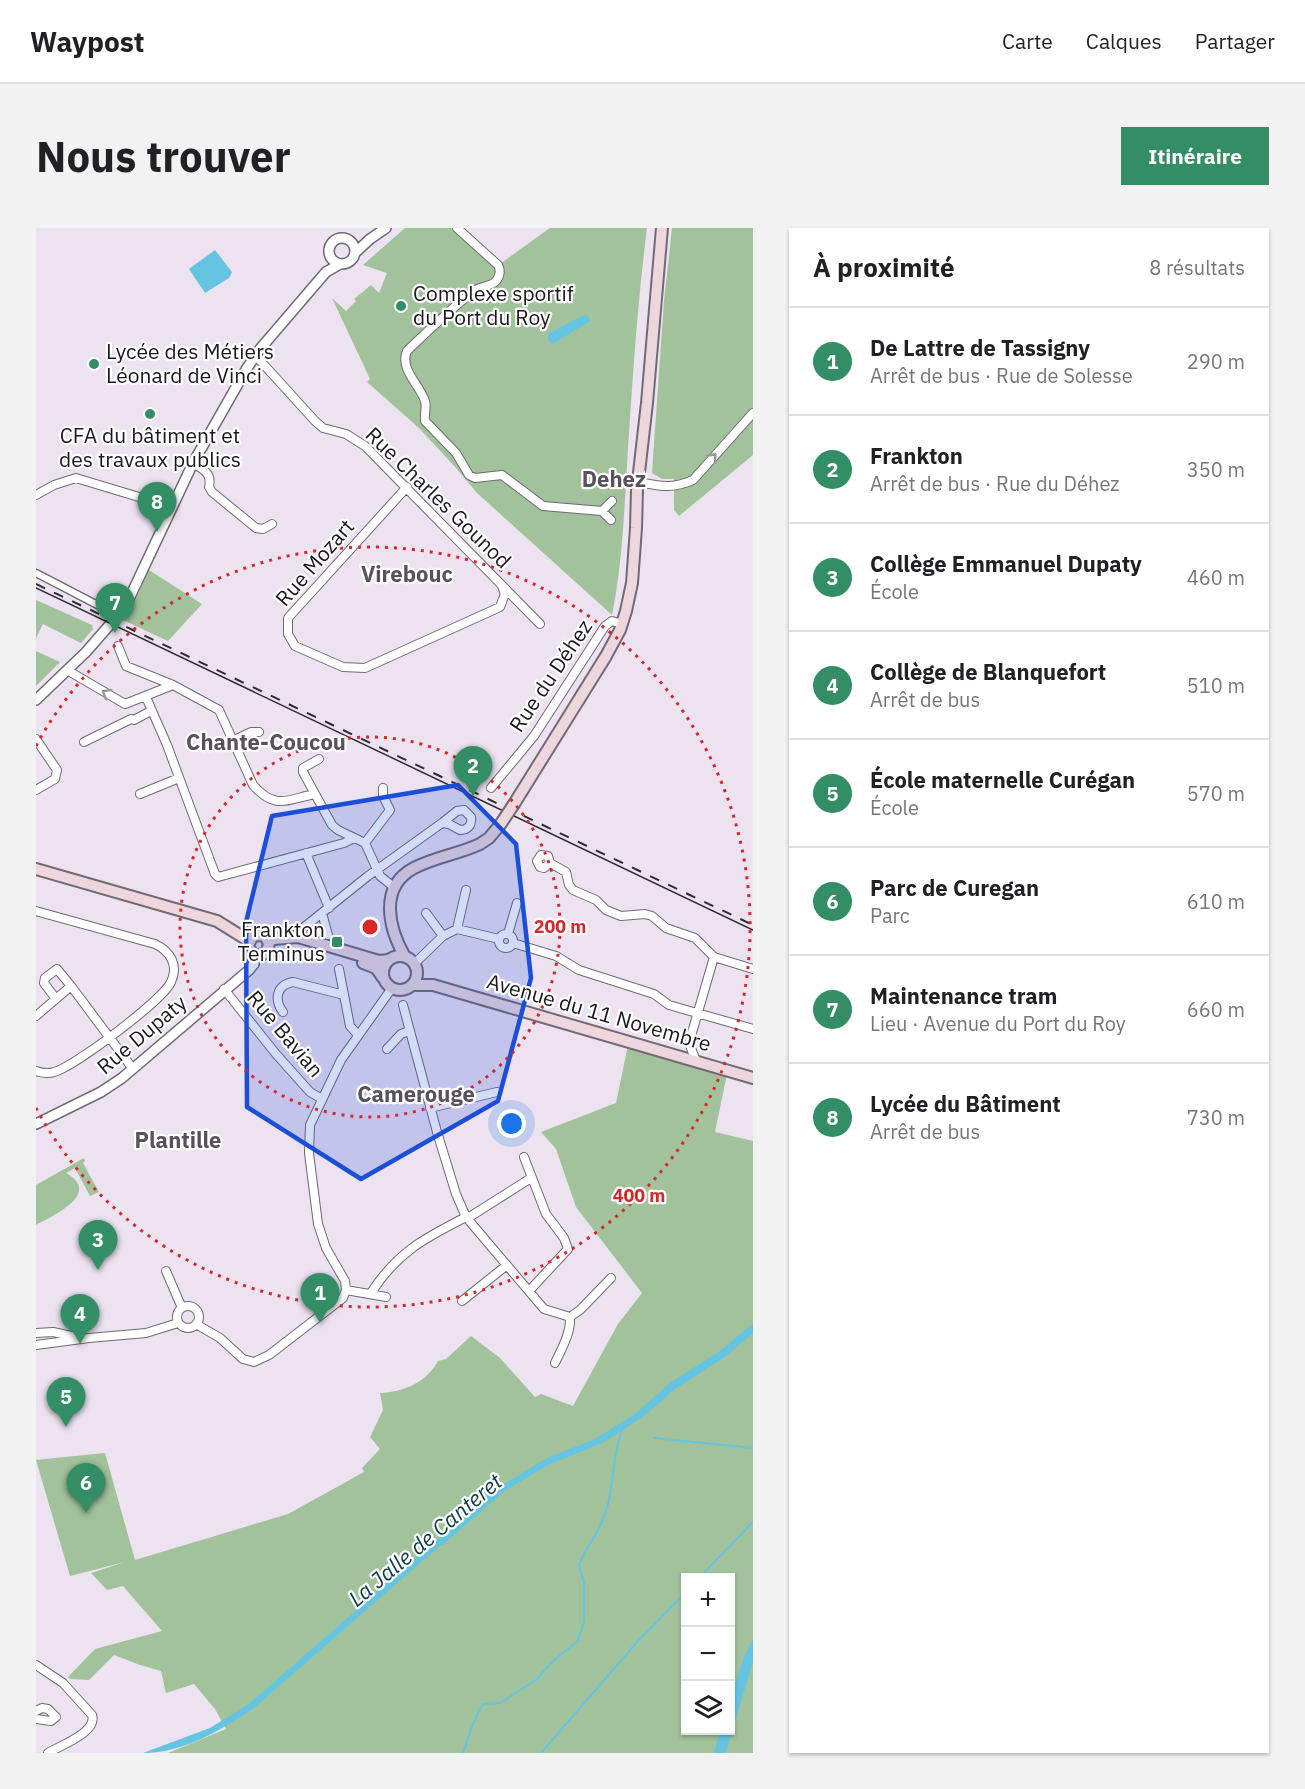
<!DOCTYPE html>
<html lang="fr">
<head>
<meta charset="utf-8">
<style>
  body { margin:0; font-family:"IBM Plex Sans",sans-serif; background:#f2f2f2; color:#202124 }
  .controls { position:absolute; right:18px; bottom:18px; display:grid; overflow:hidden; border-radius:0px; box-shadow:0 2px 4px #0004 }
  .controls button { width:54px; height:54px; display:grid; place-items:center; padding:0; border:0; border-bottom:2px solid #e0e0e0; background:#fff; color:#202124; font:30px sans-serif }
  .you { position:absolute; left:476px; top:896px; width:21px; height:21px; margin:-15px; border:4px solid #fff; border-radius:50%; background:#1a73e8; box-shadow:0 0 0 9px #1a73e833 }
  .badge { display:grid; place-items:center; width:39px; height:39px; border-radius:50%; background:#338e65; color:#fff; font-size:20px; font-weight:700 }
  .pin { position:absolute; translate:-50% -50px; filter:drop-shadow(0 2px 3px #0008) }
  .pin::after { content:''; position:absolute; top:32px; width:21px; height:18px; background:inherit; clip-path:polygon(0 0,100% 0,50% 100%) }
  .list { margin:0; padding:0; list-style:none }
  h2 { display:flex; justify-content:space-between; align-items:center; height:78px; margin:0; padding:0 24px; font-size:26px }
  h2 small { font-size:20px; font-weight:400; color:#757577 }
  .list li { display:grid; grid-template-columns:39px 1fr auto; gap:18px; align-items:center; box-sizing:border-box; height:108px; padding:0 24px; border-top:2px solid #e0e0e0 }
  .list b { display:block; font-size:22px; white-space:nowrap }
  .list p { margin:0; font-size:20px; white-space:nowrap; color:#757577 }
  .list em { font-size:20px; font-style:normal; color:#757577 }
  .icon { flex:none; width:33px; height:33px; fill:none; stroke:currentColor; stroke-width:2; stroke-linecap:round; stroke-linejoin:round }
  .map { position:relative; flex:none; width:717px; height:1525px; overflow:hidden; border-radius:0px }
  header { display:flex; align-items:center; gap:36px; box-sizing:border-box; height:84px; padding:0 30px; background:#fff; border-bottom:2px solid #e0e0e0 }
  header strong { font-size:28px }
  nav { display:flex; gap:33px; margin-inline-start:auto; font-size:21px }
  .intro { display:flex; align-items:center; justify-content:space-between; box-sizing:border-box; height:144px; padding:0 36px }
  h1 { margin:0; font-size:42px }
  .button { padding:15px 27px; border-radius:0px; background:#338e65; color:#fff; font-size:21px; font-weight:700 }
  main { display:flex; gap:36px; padding:0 36px }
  aside { flex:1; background:#fff; border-radius:0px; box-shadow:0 2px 4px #0004 }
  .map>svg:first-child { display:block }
  .green { fill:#a1c29b; fill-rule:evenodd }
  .water { fill:#65c4e2 }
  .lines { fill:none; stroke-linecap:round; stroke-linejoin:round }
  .stream { stroke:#65c4e2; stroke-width:2 }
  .pedestrian-casing { stroke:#716975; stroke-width:9 }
  .minor-casing { stroke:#716975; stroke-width:10 }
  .tertiary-casing { stroke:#716975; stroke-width:12 }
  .secondary-casing { stroke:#716975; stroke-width:14 }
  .pedestrian { stroke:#fff; stroke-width:6 }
  .minor { stroke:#fff; stroke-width:8 }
  .tertiary { stroke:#fff; stroke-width:9 }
  .secondary { stroke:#eed7dc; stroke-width:10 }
  .tram { stroke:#2f2b31; stroke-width:1.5 }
  .rail { stroke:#2f2b31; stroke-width:2; stroke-dasharray:10 10; stroke-linecap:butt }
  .secondary-bridge-casing { stroke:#716975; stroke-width:14; stroke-linecap:butt }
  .secondary-bridge { stroke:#eed7dc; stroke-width:10 }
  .oneway { stroke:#989799 }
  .marked { fill:#1d4ed8; fill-opacity:0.2; stroke:#1d4ed8; stroke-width:4.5; stroke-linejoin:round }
  .ring { fill:none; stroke:#d62828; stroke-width:3; stroke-dasharray:3 6 }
  .poi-dot { fill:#338e65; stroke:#fff; stroke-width:2 }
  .labels { text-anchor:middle; stroke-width:4.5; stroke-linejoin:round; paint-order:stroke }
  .poi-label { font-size:21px; fill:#1a171c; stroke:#fff; text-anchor:start }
  .street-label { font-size:21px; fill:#1a171c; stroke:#fff }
  .neighbourhood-label { font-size:22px; font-weight:bold; fill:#58505c; stroke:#fff }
  .water-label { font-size:22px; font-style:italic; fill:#0d3a47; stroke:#fff }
  .centre { fill:#d62828; stroke:#fff; stroke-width:3 }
  .ring-label { font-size:18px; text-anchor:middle; font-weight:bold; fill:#d62828; stroke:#fff; stroke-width:4.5; stroke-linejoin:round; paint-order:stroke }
</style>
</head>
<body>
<header>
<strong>Waypost</strong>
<nav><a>Carte</a><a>Calques</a><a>Partager</a></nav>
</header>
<div class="intro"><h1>Nous trouver</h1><a class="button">Itinéraire</a></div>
<main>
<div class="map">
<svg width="717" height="1525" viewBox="0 0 717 1525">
  <rect width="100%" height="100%" fill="#ece2f0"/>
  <path class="green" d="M369 0H416L461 38 514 0H611C601 79 596 158 591 237 588 287 586 338 576 387L441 265 420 240 383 200 331 154 334 151 296 70 310 83 320 73 318 71 335 57 343 65 351 45 327 37Z
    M636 0H717V227L643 288 638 282V251H626L616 245 628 73Z
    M113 342 166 376 132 413 87 392 97 378Z
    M0 372 56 397 57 401 45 415 7 396 0 410Z
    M0 423 24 434 0 458Z
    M592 817 691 846 679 904 717 913V1525H132L190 1501 179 1481 158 1456 130 1465 125 1443 104 1437 78 1427 53 1452 35 1451 32 1449 59 1421 126 1403 87 1358 71 1362 55 1345 89 1334 34 1348 0 1232 69 1225 99 1332 252 1286 328 1244 326 1240 344 1221 334 1209 347 1182 344 1165C367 1164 390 1155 402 1133L410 1131 435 1108 464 1130 499 1169 505 1166 537 1178 582 1096 606 1065 540 979 520 921 505 904 580 875ZM650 1350H694V1502H650Z
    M48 930 49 933 47 935 63 964 54 968 39 940 30 945C67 966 16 988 0 997V957Z"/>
  <path class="water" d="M179 22 196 44 193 50 169 65 153 41Z
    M548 87 552 88 554 93 520 114 516 116 512 112V106Z
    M717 1095V1105L689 1129 639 1161 608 1188 566 1215 514 1236 462 1267 218 1480C185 1502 148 1525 107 1525L174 1500 214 1475 458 1262 511 1230 559 1211 599 1186 634 1155 684 1123Z
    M717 1411V1434L690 1523 689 1525H678L684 1503 694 1502 695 1469 709 1426Z"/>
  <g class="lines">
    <path class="stream" d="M618 1210 717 1220
      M406 1316 467 1263
      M663 1350 717 1294
      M427 1525C433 1509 437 1490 447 1476L464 1475 500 1452 517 1433 542 1413 548 1394V1355L543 1337C549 1321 561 1307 567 1291 579 1263 575 1230 586 1202
      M505 1525 602 1413 650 1364"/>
    <g class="pedestrian-casing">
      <path id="pedestrian" d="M0 345 75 384"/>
    </g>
    <g class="minor-casing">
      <path id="minor" d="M421 0 462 37C465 42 464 49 459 54 453 59 444 58 438 63 414 81 392 103 371 123 363 141 384 157 389 173 391 179 388 186 389 193L420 225 433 247 439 250 466 247 507 278 566 283 575 292
        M220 128 279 193 287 200 310 206 329 218 504 396
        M157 235C168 242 176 245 173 259L176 264 220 300 227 301 236 296
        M605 245V251L608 255C627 259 639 260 657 252L717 185
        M371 259 252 390V406L259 418 307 439 329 440 464 379 469 366 466 358
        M0 267 18 257 40 250 136 279
        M566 283 576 273
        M82 418 90 438 137 457
        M31 442 89 476 137 457 183 482 217 557C240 583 252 571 279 566L296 597 302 602 329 615 344 648 359 660
        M110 469 131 517 179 646 182 649 308 615 318 610
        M0 511 21 542 19 551 0 562
        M198 512 215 504H223
        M48 514 95 491 98 492 115 483
        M455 560 498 508 569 398 576 393 586 396
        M104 566 143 550
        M279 566 267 544V540L283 531
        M428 582 435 589C436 597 432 602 424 602L413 596 406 595 421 583Z
        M329 615 354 582 347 568V560
        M270 625 293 680
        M514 635 508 640 504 639 501 633 505 627 512 628 514 635 530 644 533 657 537 662 560 672 570 682 585 688 609 686 616 688 630 700 659 710 678 729
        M0 683 119 716C134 723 143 737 135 754 127 772 38 839 18 844 12 846 6 845 0 843
        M286 685 292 707
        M390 685 407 708
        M421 701 430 662
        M262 704 332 648 406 595
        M463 713a7 7 0 1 1 14 0a7 7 0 1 1-14 0Z
        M472 706 481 675
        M477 715 520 728 543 742 618 766 633 777 717 801
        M378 736 407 708 421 701 463 711
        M303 741 314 798 322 807
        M188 761 240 826 274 864 286 871
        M20 771 8 755 9 750 21 741 35 758
        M247 784C238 772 240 757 257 754L308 767
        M0 788 35 758 97 841
        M351 821 365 806 373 803
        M660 833 653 815 678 729 717 741
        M394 880 461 864
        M488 929 510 986 528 1010 532 1021 493 1063
        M495 950 435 988 430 989 508 1081 534 1089C535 1105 526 1120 519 1135
        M130 1043 146 1080
        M310 1062 350 1069
        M335 1065C361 1024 389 1010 430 989L420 966 401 904 367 777
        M426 1073 471 1037
        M141 1089a11 11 0 1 1 22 0a11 11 0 1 1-22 0Z
        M534 1089 544 1082 575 1050
        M160 1096 184 1110 207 1131 218 1134 233 1127 307 1070 310 1062 309 1053 290 1020 282 996 273 925 274 897 305 832 356 760
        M0 1105 17 1104 40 1109
        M0 1117 53 1110 110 1105 142 1095
        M0 1437 27 1455 56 1487C62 1504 25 1517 12 1525
        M0 1483 6 1480 12 1481 20 1489 15 1493 0 1491"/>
    </g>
    <g class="tertiary-casing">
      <path id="tertiary" d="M293 23a13 13 0 1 1 26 0a13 13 0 1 1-26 0Z
        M319 25 334 11 350 0
        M0 472 50 424 77 393 93 371 157 235 211 140 224 121 290 44 304 36
        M0 896 65 864 86 850 213 742 218 736 219 728"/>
    </g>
    <g class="secondary-casing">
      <path id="secondary" d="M478 576 570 428 584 402 590 383 596 355 600 300 601 262 611 175 626 0
        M0 641 181 693 213 713
        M230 710 233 715 231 724 223 728 216 726 212 717 217 708 224 707 238 711 262 709 343 733 353 732
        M347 745a17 17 0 1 1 34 0a17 17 0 1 1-34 0Z
        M369 729C353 701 342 659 378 640 399 629 423 626 444 616L453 610 464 597
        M327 735 340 740 347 750
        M376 757H397L717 850"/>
    </g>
    <use href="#pedestrian" class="pedestrian"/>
    <use href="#minor" class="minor"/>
    <use href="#tertiary" class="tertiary"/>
    <use href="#secondary" class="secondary"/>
    <path class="tram" d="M0 360 717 702"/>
    <path class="rail" d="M0 356 717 697"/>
    <g class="secondary-bridge-casing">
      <path id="secondary-bridge" d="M464 597 478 576"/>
    </g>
    <use href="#secondary-bridge" class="secondary-bridge"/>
  </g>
  <defs><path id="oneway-chevron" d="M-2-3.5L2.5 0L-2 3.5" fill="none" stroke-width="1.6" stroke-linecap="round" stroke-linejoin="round" transform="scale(1.5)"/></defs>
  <g class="oneway">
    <use href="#oneway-chevron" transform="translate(677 229) rotate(-48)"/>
    <use href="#oneway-chevron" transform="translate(70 465) rotate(-149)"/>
  </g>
  <path class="marked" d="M422 557 480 616 495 750 462 873 325 951 211 879 210 694 236 588Z"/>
  <g class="ring">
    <circle cx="334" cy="699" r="190"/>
    <path d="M0 518A380 380 0 1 1 0 880"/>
  </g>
  <g class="poi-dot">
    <circle cx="365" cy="78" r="6"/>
    <circle cx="58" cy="136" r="6"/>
    <circle cx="114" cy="186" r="6"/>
    <rect x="295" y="708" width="12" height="12" rx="3"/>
  </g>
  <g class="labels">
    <g class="poi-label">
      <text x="377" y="73">Complexe sportif<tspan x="377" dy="24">du Port du Roy</tspan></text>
      <text x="70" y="131">Lycée des Métiers<tspan x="70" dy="24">Léonard de Vinci</tspan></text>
      <text x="114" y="215" text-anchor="middle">CFA du bâtiment et<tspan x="114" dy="24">des travaux publics</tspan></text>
      <text x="289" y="709" text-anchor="end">Frankton<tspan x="289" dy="24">Terminus</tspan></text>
    </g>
    <g class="street-label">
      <text transform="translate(402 270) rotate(44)" y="7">Rue Charles Gounod</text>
      <text transform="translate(279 335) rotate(-49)" y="7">Rue Mozart</text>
      <text transform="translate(515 448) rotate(-56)" y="7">Rue du Déhez</text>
      <text transform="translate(563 785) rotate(16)" y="7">Avenue du 11 Novembre</text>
      <text transform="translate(249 806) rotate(50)" y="7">Rue Bavian</text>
      <text transform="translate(106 807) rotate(-40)" y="7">Rue Dupaty</text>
    </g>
    <g class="neighbourhood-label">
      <text x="578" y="259">Dehez</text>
      <text x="371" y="354">Virebouc</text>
      <text x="230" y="522">Chante-Coucou</text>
      <text x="380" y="874">Camerouge</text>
      <text x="142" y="920">Plantille</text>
    </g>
    <g class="water-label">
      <text transform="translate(389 1312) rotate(-40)" y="8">La Jalle de Canteret</text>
    </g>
  </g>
  <circle cx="334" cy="699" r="9" class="centre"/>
  <g class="ring-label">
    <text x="524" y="705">200 m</text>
    <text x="603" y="974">400 m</text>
  </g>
</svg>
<div class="controls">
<button>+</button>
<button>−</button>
<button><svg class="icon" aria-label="layers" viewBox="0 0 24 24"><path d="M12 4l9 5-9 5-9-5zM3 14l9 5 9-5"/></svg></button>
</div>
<div class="you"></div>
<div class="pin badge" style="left:284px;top:1095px">1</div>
<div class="pin badge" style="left:437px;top:568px">2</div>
<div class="pin badge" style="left:62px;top:1042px">3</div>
<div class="pin badge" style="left:44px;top:1116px">4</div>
<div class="pin badge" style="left:30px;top:1199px">5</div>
<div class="pin badge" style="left:50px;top:1285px">6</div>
<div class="pin badge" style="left:79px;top:405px">7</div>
<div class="pin badge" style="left:121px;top:304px">8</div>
</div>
<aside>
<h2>À proximité<small>8 résultats</small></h2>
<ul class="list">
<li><span class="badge">1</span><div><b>De Lattre de Tassigny</b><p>Arrêt de bus · Rue de Solesse</p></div><em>290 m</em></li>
<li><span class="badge">2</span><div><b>Frankton</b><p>Arrêt de bus · Rue du Déhez</p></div><em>350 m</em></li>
<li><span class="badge">3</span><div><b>Collège Emmanuel Dupaty</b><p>École</p></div><em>460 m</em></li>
<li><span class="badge">4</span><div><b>Collège de Blanquefort</b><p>Arrêt de bus</p></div><em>510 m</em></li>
<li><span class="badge">5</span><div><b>École maternelle Curégan</b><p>École</p></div><em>570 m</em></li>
<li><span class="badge">6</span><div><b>Parc de Curegan</b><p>Parc</p></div><em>610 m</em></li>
<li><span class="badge">7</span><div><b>Maintenance tram</b><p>Lieu · Avenue du Port du Roy</p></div><em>660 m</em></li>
<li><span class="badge">8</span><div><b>Lycée du Bâtiment</b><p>Arrêt de bus</p></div><em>730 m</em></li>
</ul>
</aside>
</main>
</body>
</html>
